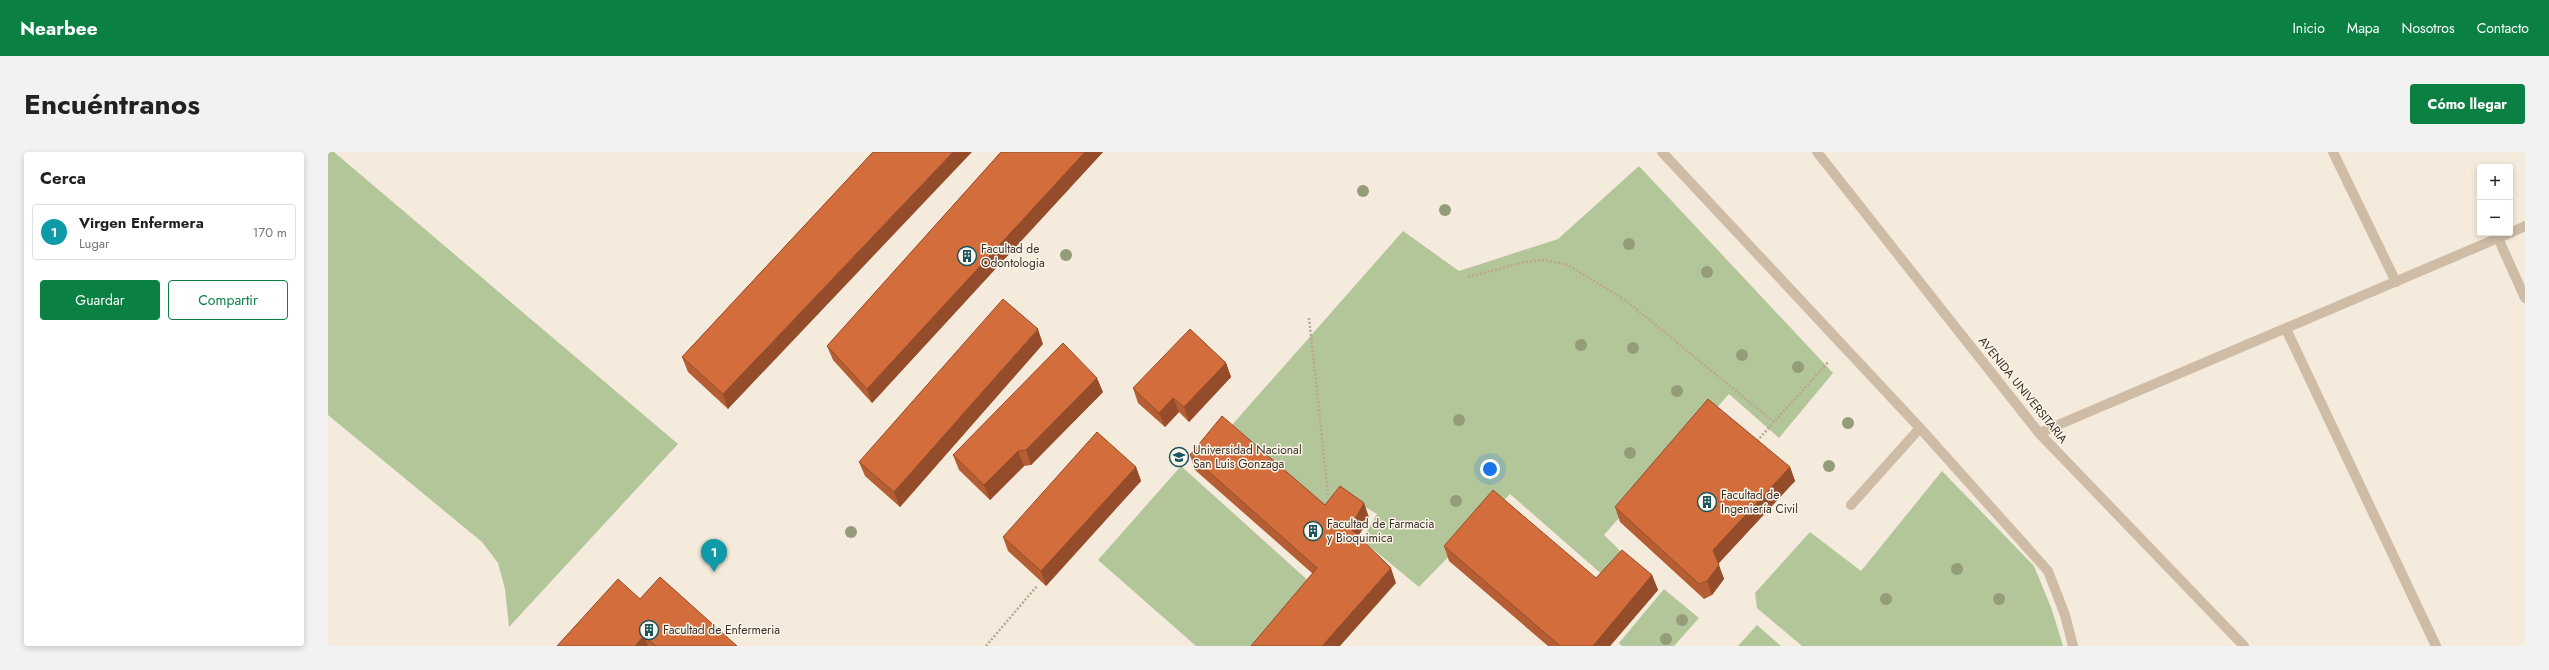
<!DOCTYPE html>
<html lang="es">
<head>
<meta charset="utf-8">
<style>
  body { margin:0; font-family:Jost,sans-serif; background:#f2f2f2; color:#222 }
  .controls { position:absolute; right:12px; top:12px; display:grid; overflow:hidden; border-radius:4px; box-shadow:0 2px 6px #0003 }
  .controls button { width:36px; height:36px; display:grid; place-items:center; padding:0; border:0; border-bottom:1px solid #e0e0e0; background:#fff; color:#222; font:20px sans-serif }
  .you { position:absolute; left:1162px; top:317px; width:14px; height:14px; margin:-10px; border:3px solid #fff; border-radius:50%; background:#1a73e8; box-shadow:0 0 0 6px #1a73e833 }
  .badge { display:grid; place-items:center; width:26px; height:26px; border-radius:50%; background:#0b8043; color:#fff; font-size:13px; font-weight:700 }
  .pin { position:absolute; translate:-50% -33px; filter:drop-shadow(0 1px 2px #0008) }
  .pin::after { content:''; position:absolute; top:21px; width:14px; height:12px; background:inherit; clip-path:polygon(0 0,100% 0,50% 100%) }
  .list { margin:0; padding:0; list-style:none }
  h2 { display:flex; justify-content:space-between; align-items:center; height:52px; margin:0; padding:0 16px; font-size:17px }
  h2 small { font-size:13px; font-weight:400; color:#767676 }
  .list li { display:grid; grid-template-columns:26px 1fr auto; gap:12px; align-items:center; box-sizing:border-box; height:56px; margin:0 8px 8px; padding:0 8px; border:1px solid #e0e0e0; border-radius:4px }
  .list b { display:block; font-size:15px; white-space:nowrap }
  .list p { margin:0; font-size:13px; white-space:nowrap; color:#767676 }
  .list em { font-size:13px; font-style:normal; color:#767676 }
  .actions { display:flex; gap:8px; padding:12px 16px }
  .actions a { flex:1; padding:9px 0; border:1px solid #0b8043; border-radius:4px; text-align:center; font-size:14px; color:#0b8043 }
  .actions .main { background:#0b8043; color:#fff }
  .map { position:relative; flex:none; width:2197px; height:494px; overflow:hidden; border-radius:4px }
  header { display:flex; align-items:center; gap:24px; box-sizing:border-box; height:56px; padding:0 20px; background:#0b8043; color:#fff }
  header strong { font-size:19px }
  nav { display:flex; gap:22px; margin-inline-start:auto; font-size:14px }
  .intro { display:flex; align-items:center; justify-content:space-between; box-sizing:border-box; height:96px; padding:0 24px }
  h1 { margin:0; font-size:28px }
  .button { padding:10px 18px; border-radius:4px; background:#0b8043; color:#fff; font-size:14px; font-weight:700 }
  main { display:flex; gap:24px; padding:0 24px }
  aside { flex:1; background:#fff; border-radius:4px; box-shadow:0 2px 6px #0003 }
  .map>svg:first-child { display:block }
  .green { fill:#b3c69a }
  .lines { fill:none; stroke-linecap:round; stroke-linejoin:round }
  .path { stroke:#bba690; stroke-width:2.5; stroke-dasharray:2 2; stroke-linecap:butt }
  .lane { stroke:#cfbca6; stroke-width:10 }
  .street { stroke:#cfbca6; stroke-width:10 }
  .tree { fill:#949c7a }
  .wall { fill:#b55e34 }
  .shaded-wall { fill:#944c2a }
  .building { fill:#d36d3c; stroke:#944c2a }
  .labels { text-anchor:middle; stroke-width:3; stroke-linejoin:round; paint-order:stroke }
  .poi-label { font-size:12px; fill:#3a2f28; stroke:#fcf5e9; text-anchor:start }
  .street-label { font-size:12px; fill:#3a2f28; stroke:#fcf5e9 }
</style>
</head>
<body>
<header>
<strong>Nearbee</strong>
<nav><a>Inicio</a><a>Mapa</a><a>Nosotros</a><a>Contacto</a></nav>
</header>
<div class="intro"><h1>Encuéntranos</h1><a class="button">Cómo llegar</a></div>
<main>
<aside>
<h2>Cerca<small></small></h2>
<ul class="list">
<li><span class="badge" style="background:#0f9aa8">1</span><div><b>Virgen Enfermera</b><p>Lugar</p></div><em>170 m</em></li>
</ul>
<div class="actions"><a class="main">Guardar</a><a>Compartir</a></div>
</aside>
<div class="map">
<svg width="2197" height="494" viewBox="0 0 2197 494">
  <rect width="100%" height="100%" fill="#f5ebdc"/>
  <path class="green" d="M0 0H6L350 292 181 475 177 437 170 411 154 390 0 263Z
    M1311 14 1505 221 1451 286 1401 242 1276 383 1305 411 1285 432 1182 342 1091 435 1034 388 1049 362 1015 342 1001 358 904 273 1075 79 1131 119 1230 87Z
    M853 314 984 432 931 494H868L770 408Z
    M1614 319 1706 414 1724 458 1735 494H1474L1429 456 1427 441 1482 380 1533 419Z
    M1336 437 1371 466 1346 494H1294L1291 491Z
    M1429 473 1453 494H1410Z"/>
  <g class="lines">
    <path class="path" d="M1140 125 1197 110 1217 108 1240 113 1297 148 1446 270 1501 209
      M981 166 1000 342
      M1429 289 1446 270
      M658 494 709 434"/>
    <path class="lane" d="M1334 0 1592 276 1720 419 1737 463 1745 494
      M2170 86 2197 146
      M1958 177 2108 494
      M1523 353 1592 276"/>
    <path class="street" d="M1489 0 1711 281 1916 494
      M2005 0 2068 130
      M2182 81 2197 74
      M1711 281 2182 81"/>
  </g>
  <g class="tree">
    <circle cx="1035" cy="39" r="6"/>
    <circle cx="1117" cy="58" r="6"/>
    <circle cx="1301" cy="92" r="6"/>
    <circle cx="738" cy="103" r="6"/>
    <circle cx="1379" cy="120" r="6"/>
    <circle cx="1253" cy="193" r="6"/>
    <circle cx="1305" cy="196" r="6"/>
    <circle cx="1414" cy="203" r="6"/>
    <circle cx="1470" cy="215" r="6"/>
    <circle cx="1349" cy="239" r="6"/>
    <circle cx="1131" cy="268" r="6"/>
    <circle cx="1520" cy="271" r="6"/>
    <circle cx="1302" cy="301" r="6"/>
    <circle cx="1501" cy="314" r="6"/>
    <circle cx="1128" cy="349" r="6"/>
    <circle cx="523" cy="380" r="6"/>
    <circle cx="1629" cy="417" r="6"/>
    <circle cx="1558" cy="447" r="6"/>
    <circle cx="1671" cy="447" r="6"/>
    <circle cx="1354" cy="468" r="6"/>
    <circle cx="1338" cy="487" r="6"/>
  </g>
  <path class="wall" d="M545 0 400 257 360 220 354 205Z
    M673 0H775L544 251 505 208 499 194Z
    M715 192 572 355 537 324 531 310Z
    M898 211 903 225 861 270 851 260 837 275 810 251 805 236Z
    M775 240 703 313 696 314 662 348 631 318 625 303Z
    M862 303 997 353 1036 351 1041 366 1030 384 1068 431 985 422 867 318Z
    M808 315 813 329 718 434 680 399 675 385Z
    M1462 315 1467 329 1390 412 1396 427 1384 443 1376 447 1292 370 1287 355Z
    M1116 394 1268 426 1324 423 1330 438 1282 494H1220L1121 409Z
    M312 447 409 494H229Z"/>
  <path class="shaded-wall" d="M625 0H644L400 257 395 242Z
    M757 0H775L544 251 539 237Z
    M710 177 715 192 572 355 566 340Z
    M898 211 903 225 861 270 856 255Z
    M769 226 775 240 703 313 698 298Z
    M845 246 851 260 837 275 831 261Z
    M690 299 696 314 662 348 656 333Z
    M808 315 813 329 718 434 713 419Z
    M1462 315 1467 329 1390 412 1385 398Z
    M1036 351 1041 366 1027 390 1022 376Z
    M1391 413 1396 427 1384 443 1379 429Z
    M1063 416 1068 431 1012 494H994Z
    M1324 423 1330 438 1282 494H1265Z
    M316 484 320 494H307Z"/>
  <path class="building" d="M545 0H625L395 242 354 205Z
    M673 0H757L539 237 499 194Z
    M675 147 710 177 566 340 531 310Z
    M862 177 898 211 856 255 845 246 831 261 805 236Z
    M735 191 769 226 698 298 690 299 656 333 625 303Z
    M1380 247 1462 315 1385 398 1391 413 1379 429 1371 432 1287 355Z
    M894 264 997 353 1012 334 1036 351 1022 376 1063 416 994 494H923L989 416 862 303Z
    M769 280 808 315 713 419 675 385Z
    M1165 338 1268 426 1294 398 1324 423 1265 494H1232L1116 394Z
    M332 425 409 494H328L316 484 307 494H229L290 427 312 447Z"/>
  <defs>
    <g id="building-ring" transform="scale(1)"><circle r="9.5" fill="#fcf5e9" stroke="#185560" stroke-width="1.5"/><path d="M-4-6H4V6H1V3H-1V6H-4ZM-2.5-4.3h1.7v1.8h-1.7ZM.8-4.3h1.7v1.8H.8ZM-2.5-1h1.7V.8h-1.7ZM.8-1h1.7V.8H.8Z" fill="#185560"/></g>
    <g id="university-ring" transform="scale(1)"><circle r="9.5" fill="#fcf5e9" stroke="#185560" stroke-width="1.5"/><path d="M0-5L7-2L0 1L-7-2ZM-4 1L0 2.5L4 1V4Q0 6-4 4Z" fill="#185560"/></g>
  </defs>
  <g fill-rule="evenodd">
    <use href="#building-ring" x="639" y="104"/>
    <use href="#university-ring" x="851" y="305"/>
    <use href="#building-ring" x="1379" y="350"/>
    <use href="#building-ring" x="985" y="379"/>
    <use href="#building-ring" x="321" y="478"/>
  </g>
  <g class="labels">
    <g class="poi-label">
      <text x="653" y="101">Facultad de<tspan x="653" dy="14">Odontologia</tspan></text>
      <text x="865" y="302">Universidad Nacional<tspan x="865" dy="14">San Luis Gonzaga</tspan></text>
      <text x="1393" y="347">Facultad de<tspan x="1393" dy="14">Ingeniería Civil</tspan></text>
      <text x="999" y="376">Facultad de Farmacia<tspan x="999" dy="14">y Bioquimica</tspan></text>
      <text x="335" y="482">Facultad de Enfermeria</text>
    </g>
    <g class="street-label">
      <text transform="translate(1695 238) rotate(51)" y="4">AVENIDA UNIVERSITARIA</text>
    </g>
  </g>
</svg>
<div class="controls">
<button>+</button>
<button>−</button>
</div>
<div class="you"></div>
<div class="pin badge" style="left:386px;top:420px;background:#0f9aa8">1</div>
</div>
</main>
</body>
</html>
